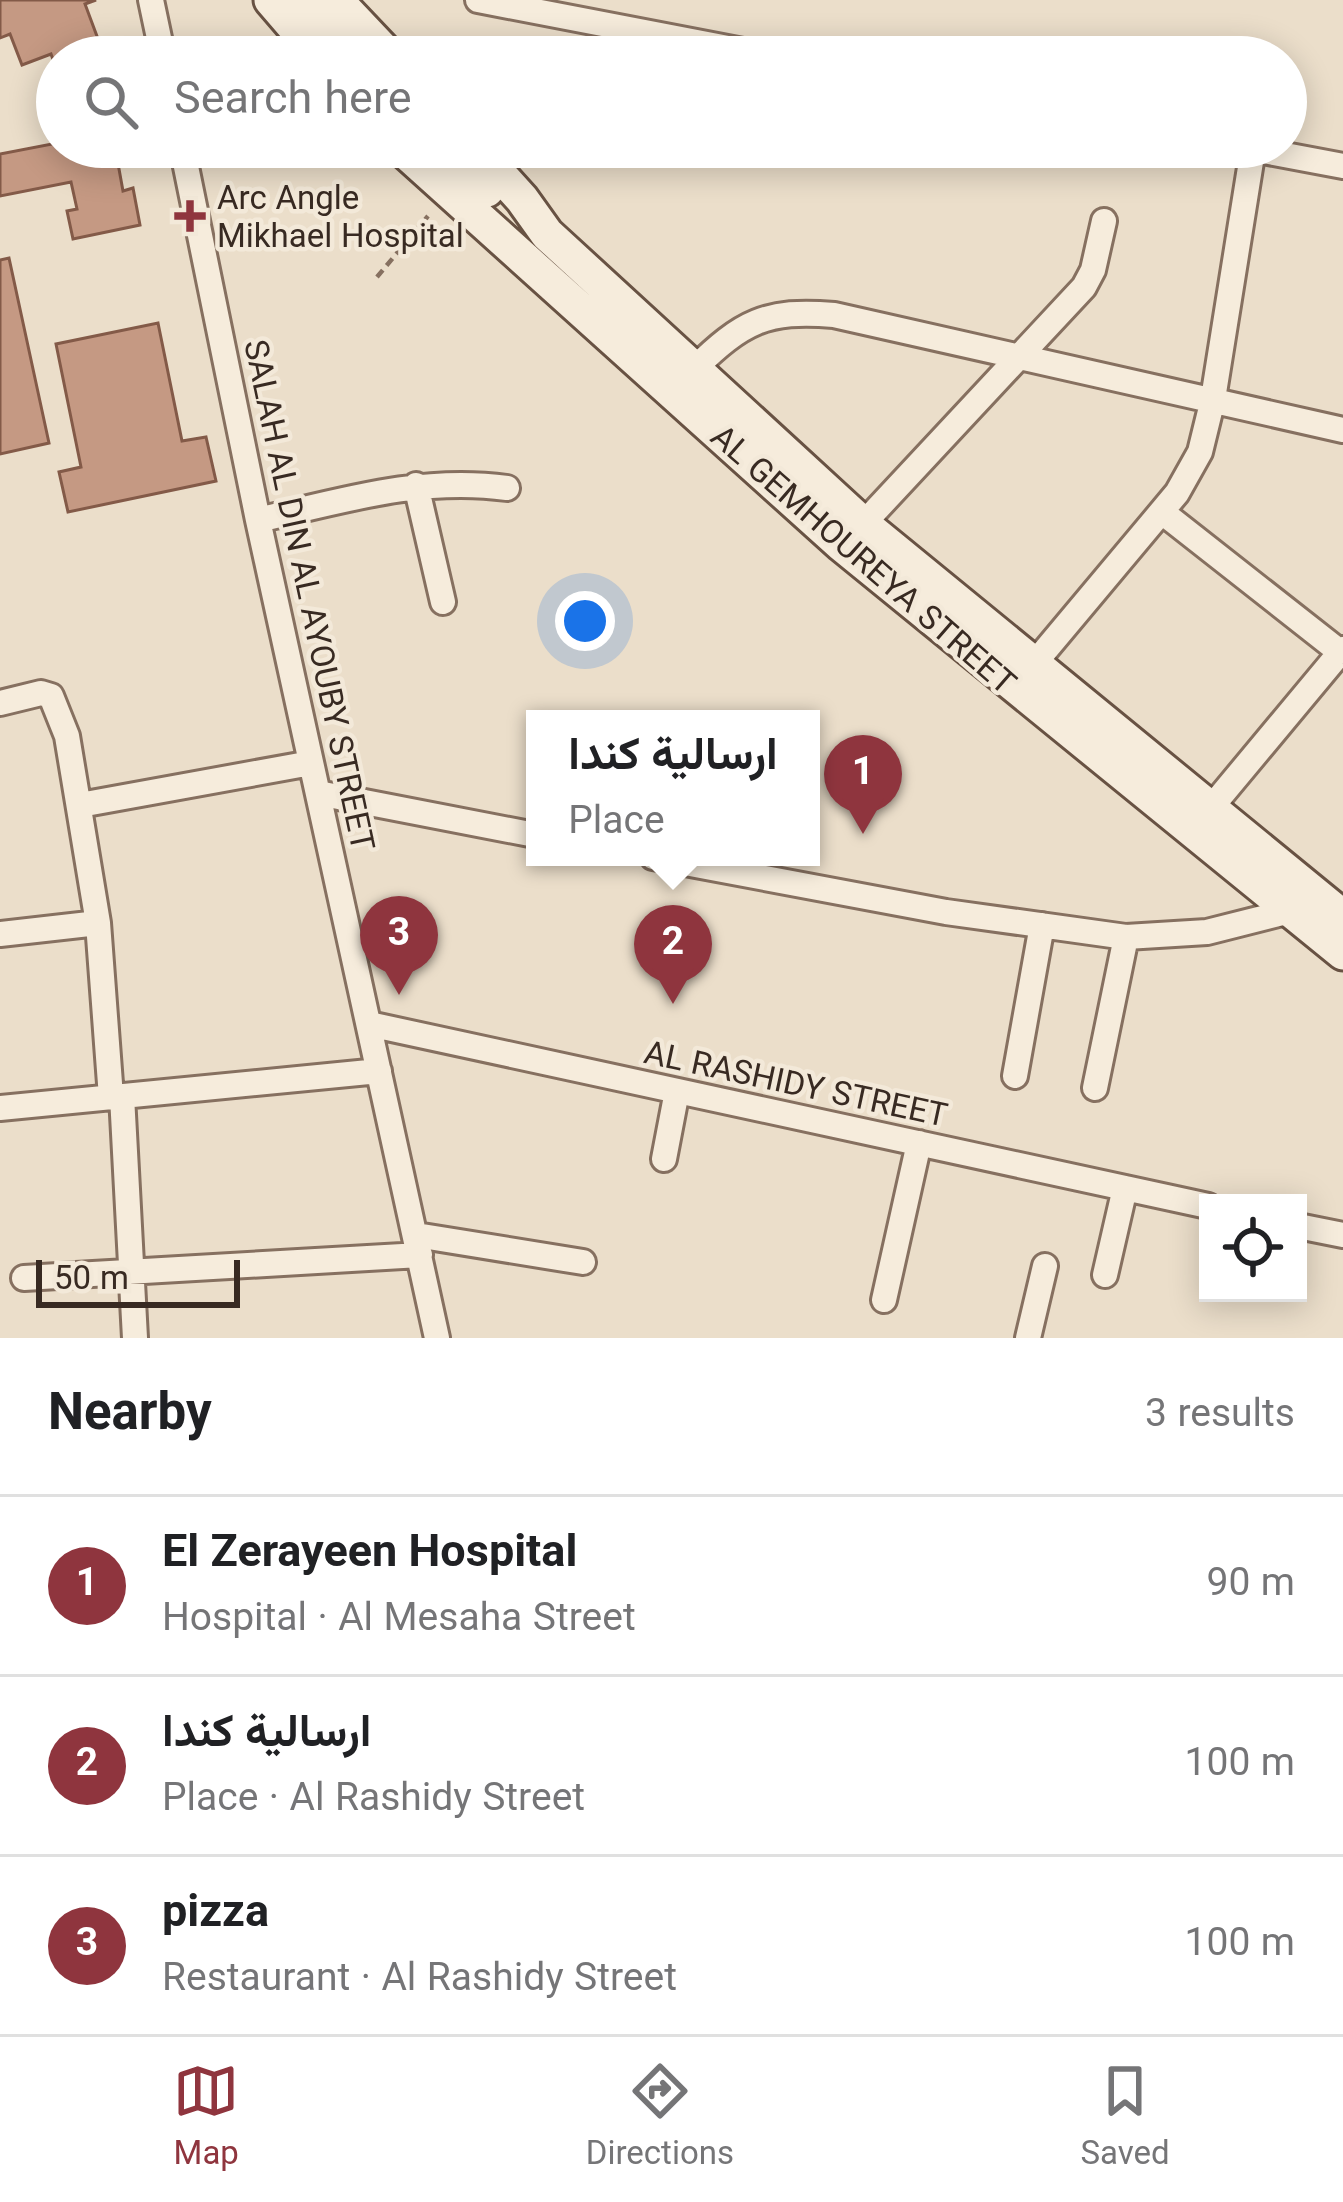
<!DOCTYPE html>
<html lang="en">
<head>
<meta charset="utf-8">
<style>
  body { margin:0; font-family:Georgia,Vazirmatn,serif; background:#f2f2f2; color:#202124 }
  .controls { position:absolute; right:36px; bottom:36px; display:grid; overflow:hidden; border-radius:0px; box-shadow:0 6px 30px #0003 }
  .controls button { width:108px; height:108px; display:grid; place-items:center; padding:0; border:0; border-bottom:3px solid #e0e0e0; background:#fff; color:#202124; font:60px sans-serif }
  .scale { position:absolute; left:36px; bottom:30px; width:204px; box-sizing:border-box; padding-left:12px; border:6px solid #382a22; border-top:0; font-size:33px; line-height:42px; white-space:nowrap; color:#382a22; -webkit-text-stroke:9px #f3e9d9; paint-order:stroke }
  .you { position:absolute; left:585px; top:621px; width:42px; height:42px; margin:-30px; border:9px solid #fff; border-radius:50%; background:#1a73e8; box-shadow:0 0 0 18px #1a73e833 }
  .badge { display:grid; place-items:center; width:78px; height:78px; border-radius:50%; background:#8f353e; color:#fff; font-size:39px; font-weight:700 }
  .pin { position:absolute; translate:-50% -99px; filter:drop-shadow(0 3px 6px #0008) }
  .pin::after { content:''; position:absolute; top:63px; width:42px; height:36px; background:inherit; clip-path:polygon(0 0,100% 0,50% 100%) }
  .popup { position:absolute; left:526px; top:710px; width:294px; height:156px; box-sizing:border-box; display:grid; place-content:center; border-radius:0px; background:#fff; filter:drop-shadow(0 3px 9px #0005); font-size:39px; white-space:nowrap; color:#757577 }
  .popup b { font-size:45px; color:#202124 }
  .popup::after { content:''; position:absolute; left:50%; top:100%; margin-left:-24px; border:24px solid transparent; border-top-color:#fff }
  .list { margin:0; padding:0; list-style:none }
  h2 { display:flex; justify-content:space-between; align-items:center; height:156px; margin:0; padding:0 48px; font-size:51px }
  h2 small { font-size:39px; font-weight:400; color:#757577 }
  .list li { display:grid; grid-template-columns:78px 1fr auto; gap:36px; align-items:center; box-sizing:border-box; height:180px; padding:0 48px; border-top:3px solid #e0e0e0 }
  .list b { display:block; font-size:45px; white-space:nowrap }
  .list p { margin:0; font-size:39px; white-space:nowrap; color:#757577 }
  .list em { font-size:39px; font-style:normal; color:#757577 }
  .icon { flex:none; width:66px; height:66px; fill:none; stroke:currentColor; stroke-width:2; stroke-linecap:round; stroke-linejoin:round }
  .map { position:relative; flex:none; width:1343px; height:1338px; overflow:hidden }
  .search { position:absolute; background:#fff; box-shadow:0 6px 30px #0003; left:36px; right:36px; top:36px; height:132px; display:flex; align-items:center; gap:30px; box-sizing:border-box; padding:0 42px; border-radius:66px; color:#757577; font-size:45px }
  .sheet { height:696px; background:#fff }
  nav { display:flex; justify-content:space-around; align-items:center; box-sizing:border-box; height:168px; border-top:3px solid #e0e0e0; background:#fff; font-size:33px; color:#757577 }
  nav a { display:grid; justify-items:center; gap:6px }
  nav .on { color:#8f353e }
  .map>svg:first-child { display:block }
  .building { fill:#c59983; stroke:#835a48; stroke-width:3 }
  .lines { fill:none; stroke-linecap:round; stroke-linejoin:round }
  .street-casing { stroke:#867060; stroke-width:30 }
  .secondary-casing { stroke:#685243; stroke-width:39 }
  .path { stroke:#867060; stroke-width:4.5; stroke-dasharray:9 6; stroke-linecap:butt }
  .street { stroke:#f6ecdc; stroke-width:24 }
  .secondary { stroke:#f6ecdc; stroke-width:33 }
  .poi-dot { fill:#8f353e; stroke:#f3e9d9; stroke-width:4.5 }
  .labels { text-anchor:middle; stroke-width:9; stroke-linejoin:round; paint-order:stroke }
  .poi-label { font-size:33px; fill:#382a22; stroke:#f3e9d9; text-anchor:start }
  .street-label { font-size:33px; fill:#382a22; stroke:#f3e9d9 }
</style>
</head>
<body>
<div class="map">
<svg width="1343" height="1338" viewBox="0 0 1343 1338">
  <rect width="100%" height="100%" fill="#ebdeca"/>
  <path class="building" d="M0 0H96L85 4 98 39 88 43 92 55 57 57 56 68 51 54 22 65 10 34 0 38Z
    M57 143V147H115L123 191 133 188 140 225 73 239 67 211 77 209 71 182 0 196V154Z
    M9 258 49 443 0 454V260Z
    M158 323 182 441 206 437 216 481 68 512 59 472 81 467 56 344Z"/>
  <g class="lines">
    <g class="street-casing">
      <path id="street" d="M151 0 163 57
        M478 0 774 57
        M182 147 258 520 437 1338
        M1242 147 1343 166
        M694 369C742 322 766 309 834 315L1343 430
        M416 485 443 602
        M1162 512 1340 652
        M258 520C341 501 421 476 507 488
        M863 524 1084 287 1093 270 1104 221
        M1033 665 1177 493 1200 452 1213 399 1253 149
        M0 703 41 693 51 696 67 736 98 923 111 1097
        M318 793 535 835
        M80 805 311 763
        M1209 810 1343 649
        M653 857 946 912 1126 937 1207 932 1290 911 1297 903
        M0 934 98 923
        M369 1024 1208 1206
        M1015 1076 1042 925
        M1095 1088 1126 937
        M122 1096 135 1338
        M0 1108 379 1071
        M664 1159 677 1091
        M1298 1226 1343 1235
        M416 1235 583 1262
        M1105 1275 1125 1188
        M24 1278 420 1255
        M884 1300 919 1143
        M1028 1338 1045 1266"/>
    </g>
    <g class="secondary-casing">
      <path id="secondary" d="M271 0 320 57
        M303 0 352 57
        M336 0 390 57
        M400 147 842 545 1343 953
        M443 147 487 190
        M475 147 522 199 547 234 863 524 1343 917"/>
    </g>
    <path class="path" d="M377 277 428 216"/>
    <use href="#street" class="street"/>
    <use href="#secondary" class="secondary"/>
  </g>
  <path class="poi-dot" d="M184 198h12v12h12v12h-12v12h-12v-12h-12v-12h12z"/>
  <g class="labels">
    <g class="poi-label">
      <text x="217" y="209">Arc Angle<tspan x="217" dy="38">Mikhael Hospital</tspan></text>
    </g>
    <g class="street-label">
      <text transform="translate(864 559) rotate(41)" y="12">AL GEMHOUREYA STREET</text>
      <text transform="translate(310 595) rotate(78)" y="12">SALAH AL DIN AL AYOUBY STREET</text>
      <text transform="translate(796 1083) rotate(12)" y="12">AL RASHIDY STREET</text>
    </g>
  </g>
</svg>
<div class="controls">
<button><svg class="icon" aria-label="locate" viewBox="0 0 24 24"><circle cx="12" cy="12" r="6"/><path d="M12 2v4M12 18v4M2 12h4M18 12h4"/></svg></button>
</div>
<div class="scale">50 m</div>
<div class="you"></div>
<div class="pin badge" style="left:863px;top:834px">1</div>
<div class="pin badge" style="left:673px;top:1004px">2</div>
<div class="popup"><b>ارسالية كندا</b>Place</div>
<div class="pin badge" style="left:399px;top:995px">3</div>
<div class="search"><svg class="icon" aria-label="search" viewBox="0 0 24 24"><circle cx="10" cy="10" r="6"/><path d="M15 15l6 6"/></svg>Search here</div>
</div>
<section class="sheet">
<h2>Nearby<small>3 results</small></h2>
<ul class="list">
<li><span class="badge">1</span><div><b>El Zerayeen Hospital</b><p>Hospital · Al Mesaha Street</p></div><em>90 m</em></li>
<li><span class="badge">2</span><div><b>ارسالية كندا</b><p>Place · Al Rashidy Street</p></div><em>100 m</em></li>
<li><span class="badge">3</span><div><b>pizza</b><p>Restaurant · Al Rashidy Street</p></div><em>100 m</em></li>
</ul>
</section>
<nav>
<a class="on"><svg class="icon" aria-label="map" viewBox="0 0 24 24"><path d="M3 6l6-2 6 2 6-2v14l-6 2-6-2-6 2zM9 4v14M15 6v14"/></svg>Map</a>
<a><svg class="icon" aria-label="directions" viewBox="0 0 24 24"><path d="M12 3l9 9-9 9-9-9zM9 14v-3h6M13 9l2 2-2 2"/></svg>Directions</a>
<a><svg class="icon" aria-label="saved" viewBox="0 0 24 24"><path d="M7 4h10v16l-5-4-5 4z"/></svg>Saved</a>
</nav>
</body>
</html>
